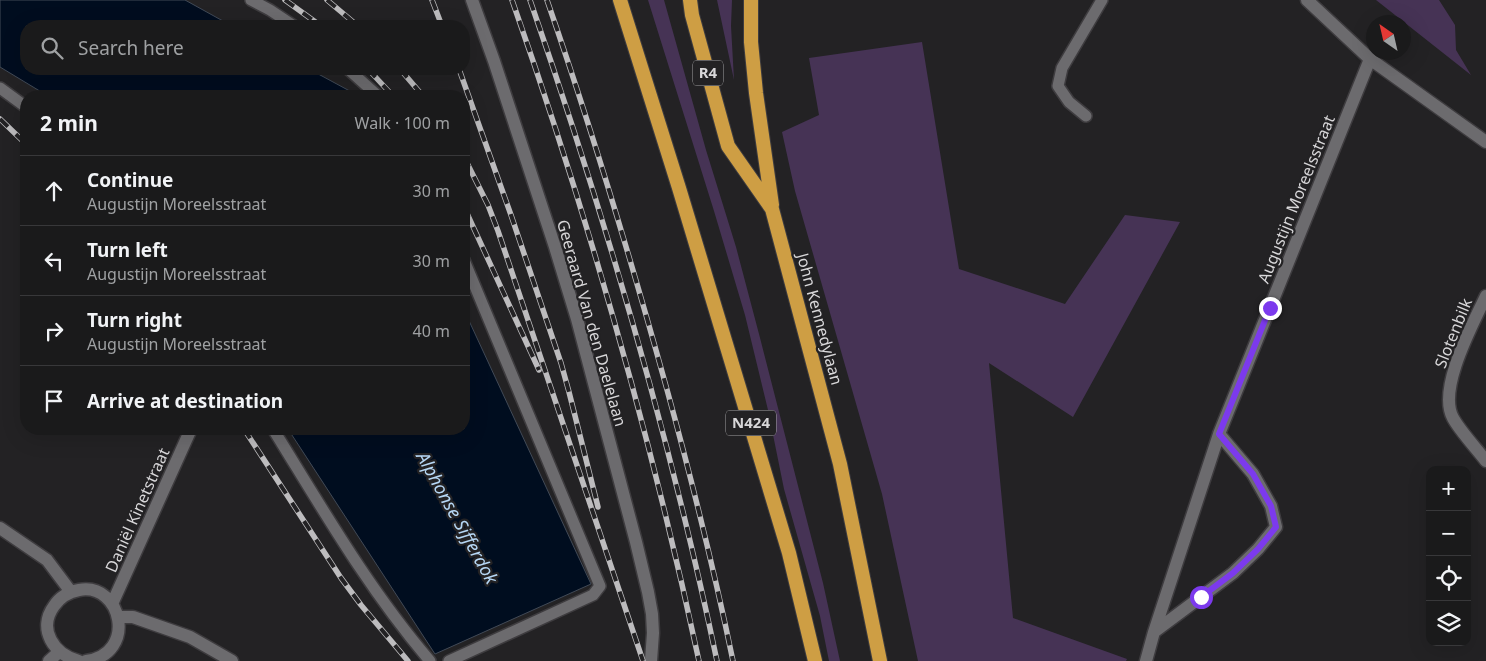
<!DOCTYPE html>
<html lang="en">
<head>
<meta charset="utf-8">
<style>
  body { margin:0; font-family:"Noto Sans",sans-serif; background:#232324; color:#f1f3f6 }
  .controls { position:absolute; right:15px; bottom:15px; display:grid; overflow:hidden; border-radius:10px; box-shadow:0 5px 20px #0002 }
  .controls button { width:45px; height:45px; display:grid; place-items:center; padding:0; border:0; border-bottom:1px solid #38383a; background:#1a1a1b; color:#f1f3f6; font:25px sans-serif }
  .compass { position:absolute; left:1366px; top:15px; width:45px; height:45px; border-radius:50%; background:#1a1a1b; box-shadow:0 5px 20px #0002; rotate:326deg }
  .stop { position:absolute; width:15px; height:15px; margin:-11px; border:4px solid #7c3aed; border-radius:50%; background:#fff }
  .stop.end { background:#7c3aed; border-color:#fff; box-shadow:0 1px 5px #0008 }
  .list { margin:0; padding:0; list-style:none }
  h2 { display:flex; justify-content:space-between; align-items:center; height:65px; margin:0; padding:0 20px; font-size:21px }
  h2 small { font-size:16px; font-weight:400; color:#9fa1a3 }
  .list li { display:grid; grid-template-columns:32px 1fr auto; gap:15px; align-items:center; box-sizing:border-box; height:70px; padding:0 20px; border-top:1px solid #38383a }
  .list b { display:block; font-size:19px; white-space:nowrap }
  .list p { margin:0; font-size:16px; white-space:nowrap; color:#9fa1a3 }
  .list em { font-size:16px; font-style:normal; color:#9fa1a3 }
  .icon { flex:none; width:28px; height:28px; fill:none; stroke:currentColor; stroke-width:2; stroke-linecap:round; stroke-linejoin:round }
  .map { position:relative; flex:none; width:1486px; height:661px; overflow:hidden }
  .search { position:absolute; background:#1a1a1b; box-shadow:0 5px 20px #0002; left:20px; top:20px; width:450px; height:55px; display:flex; align-items:center; gap:12px; box-sizing:border-box; padding:0 18px; border-radius:20px; color:#9fa1a3; font-size:19px }
  .panel { position:absolute; background:#1a1a1b; box-shadow:0 5px 20px #0002; left:20px; top:90px; width:450px; height:345px; border-radius:20px }
  .map>svg:first-child { display:block }
  .green { fill:#463355 }
  .water { fill:#000d1f; stroke:#414a57 }
  .lines { fill:none; stroke-linecap:round; stroke-linejoin:round }
  .service-casing { stroke:#3e3c3f; stroke-width:14 }
  .minor-casing { stroke:#3e3c3f; stroke-width:15 }
  .trunk-casing { stroke:#3e3c3f; stroke-width:16 }
  .service { stroke:#6c6b6e; stroke-width:11 }
  .minor { stroke:#6c6b6e; stroke-width:12 }
  .trunk { stroke:#ce9e44; stroke-width:14 }
  .rail-casing { stroke:#bdbcbe; stroke-width:5.5 }
  .rail { stroke:#232224; stroke-width:4; stroke-dasharray:11; stroke-linecap:butt }
  .route { stroke:#7c3aed; stroke-width:6 }
  .labels { text-anchor:middle; stroke-width:4.5; stroke-linejoin:round; paint-order:stroke }
  .shield { fill:#232224; stroke:#a2a1a3; stroke-width:1 }
  .shield-label { font-size:15px; font-weight:bold; fill:#d8d7d9 }
  .street-label { font-size:16px; fill:#d8d7d9; stroke:#232224 }
  .water-label { font-size:18px; font-style:italic; fill:#b6d7f5; stroke:#232224 }
</style>
</head>
<body>
<div class="map">
<svg width="1486" height="661" viewBox="0 0 1486 661">
  <rect width="100%" height="100%" fill="#232224"/>
  <path class="green" d="M648 0H664L706 150 736 247 759 334 823 583 840 661H829L820 616 784 489 768 410 745 315 714 211Z
    M717 0H732L731 26 734 80Z
    M1376 0H1439L1455 25 1456 50 1471 75Z
    M922 42 959 269 1065 304 1125 215 1180 222 1073 417 989 363 1013 618 1127 659 1126 661H918L882 494 795 191 782 132 819 115 809 58Z"/>
  <path class="water" d="M0 0H185L232 26H26V69H309L359 96H48L0 67Z
    M464 310 591 584 435 654 288 429H464Z"/>
  <g class="lines">
    <g class="service-casing">
      <path id="service" d="M251 0 270 10 294 26
        M348 69 378 96
        M0 88 26 107
        M1086 116 1069 102 1058 86 1062 68 1102 0
        M273 429C322 508 369 590 430 661
        M449 661 593 595 600 586 464 260"/>
    </g>
    <g class="minor-casing">
      <path id="minor" d="M472 0 494 61 555 247 577 319 636 542 648 592 652 614 653 633 651 661
        M1307 0 1370 59 1486 142
        M1486 296C1473 324 1437 389 1453 418 1460 431 1476 448 1486 461
        M0 528 47 560 71 592
        M112 604 191 429
        M118 617H133L190 637 232 661
        M1154 632 1233 573 1258 549 1276 527 1271 506 1253 474 1219 434
        M49 661 59 652
        M79 661C54 655 37 629 54 606 60 597 68 592 79 590 122 582 138 654 86 661
        M1146 661 1154 632 1219 434 1370 59"/>
    </g>
    <g class="trunk-casing">
      <path id="trunk" d="M620 0 679 188 789 553 815 661
        M690 0 692 15 728 146 772 209 840 464 880 661
        M751 0V42L756 93 772 205"/>
    </g>
    <use href="#service" class="service"/>
    <use href="#minor" class="minor"/>
    <use href="#trunk" class="trunk"/>
    <g class="rail-casing">
      <path id="rail" d="M285 0 321 26
        M327 0 358 26
        M432 0 442 26
        M512 0C588 216 651 437 699 661
        M530 0C605 216 670 437 717 661
        M547 0C591 127 630 256 666 386 691 477 714 569 733 661
        M368 69 393 96
        M400 69 423 96
        M459 69 511 215 561 363 569 392 598 507
        M0 119 26 144
        M464 157 488 205 498 231 643 661
        M464 207 539 370
        M244 429 341 578 361 605 408 661"/>
    </g>
    <use href="#rail" class="rail"/>
  </g>
  <g class="lines">
    <path class="route" d="M1201 597 1233 573 1258 549 1276 527 1271 506 1253 474 1219 434 1270 308"/>
  </g>
  <g class="labels">
    <g class="shield">
      <rect x="693" y="60.5" width="30" height="25" rx="4"/>
      <rect x="726" y="410.5" width="50" height="25" rx="4"/>
    </g>
    <g class="shield-label">
      <text x="708" y="78">R4</text>
      <text x="751" y="428">N424</text>
    </g>
    <g class="street-label">
      <text transform="translate(1296 199) rotate(-68)" y="6">Augustijn Moreelsstraat</text>
      <text transform="translate(820 319) rotate(75)" y="6">John Kennedylaan</text>
      <text transform="translate(592 323) rotate(74)" y="6">Geeraard Van den Daelelaan</text>
      <text transform="translate(1453 333) rotate(-68)" y="6">Slotenbilk</text>
      <text transform="translate(137 510) rotate(-66)" y="6">Daniël Kinetstraat</text>
    </g>
    <g class="water-label">
      <text transform="translate(457 518) rotate(61)" y="6">Alphonse Sifferdok</text>
    </g>
  </g>
</svg>
<div class="controls">
<button>+</button>
<button>−</button>
<button><svg class="icon" aria-label="locate" viewBox="0 0 24 24"><circle cx="12" cy="12" r="6"/><path d="M12 2v4M12 18v4M2 12h4M18 12h4"/></svg></button>
<button><svg class="icon" aria-label="layers" viewBox="0 0 24 24"><path d="M12 4l9 5-9 5-9-5zM3 14l9 5 9-5"/></svg></button>
</div>
<svg class="compass" viewBox="-18 -18 36 36"><path d="M0-13l5 13h-10z" fill="#e53935"/><path d="M0 13l5-13h-10z" fill="#9fa1a3"/></svg>
<div class="stop" style="left:1201px;top:597px"></div>
<div class="stop end" style="left:1270px;top:308px"></div>
<div class="search"><svg class="icon" aria-label="search" viewBox="0 0 24 24"><circle cx="10" cy="10" r="6"/><path d="M15 15l6 6"/></svg>Search here</div>
<section class="panel">
<h2>2 min<small>Walk · 100 m</small></h2>
<ul class="list">
<li><svg class="icon" aria-label="ahead" viewBox="0 0 24 24"><path d="M12 20V5M6 11l6-6 6 6"/></svg><div><b>Continue</b><p>Augustijn Moreelsstraat</p></div><em>30 m</em></li>
<li><svg class="icon" aria-label="left" viewBox="0 0 24 24"><path d="M17 20v-9H6M10 6l-5 5 5 5"/></svg><div><b>Turn left</b><p>Augustijn Moreelsstraat</p></div><em>30 m</em></li>
<li><svg class="icon" aria-label="right" viewBox="0 0 24 24"><path d="M7 20v-9h11M14 6l5 5-5 5"/></svg><div><b>Turn right</b><p>Augustijn Moreelsstraat</p></div><em>40 m</em></li>
<li><svg class="icon" aria-label="arrive" viewBox="0 0 24 24"><path d="M6 21V4h12l-3 4 3 4H6"/></svg><div><b>Arrive at destination</b></div></li>
</ul>
</section>
</div>
</body>
</html>
